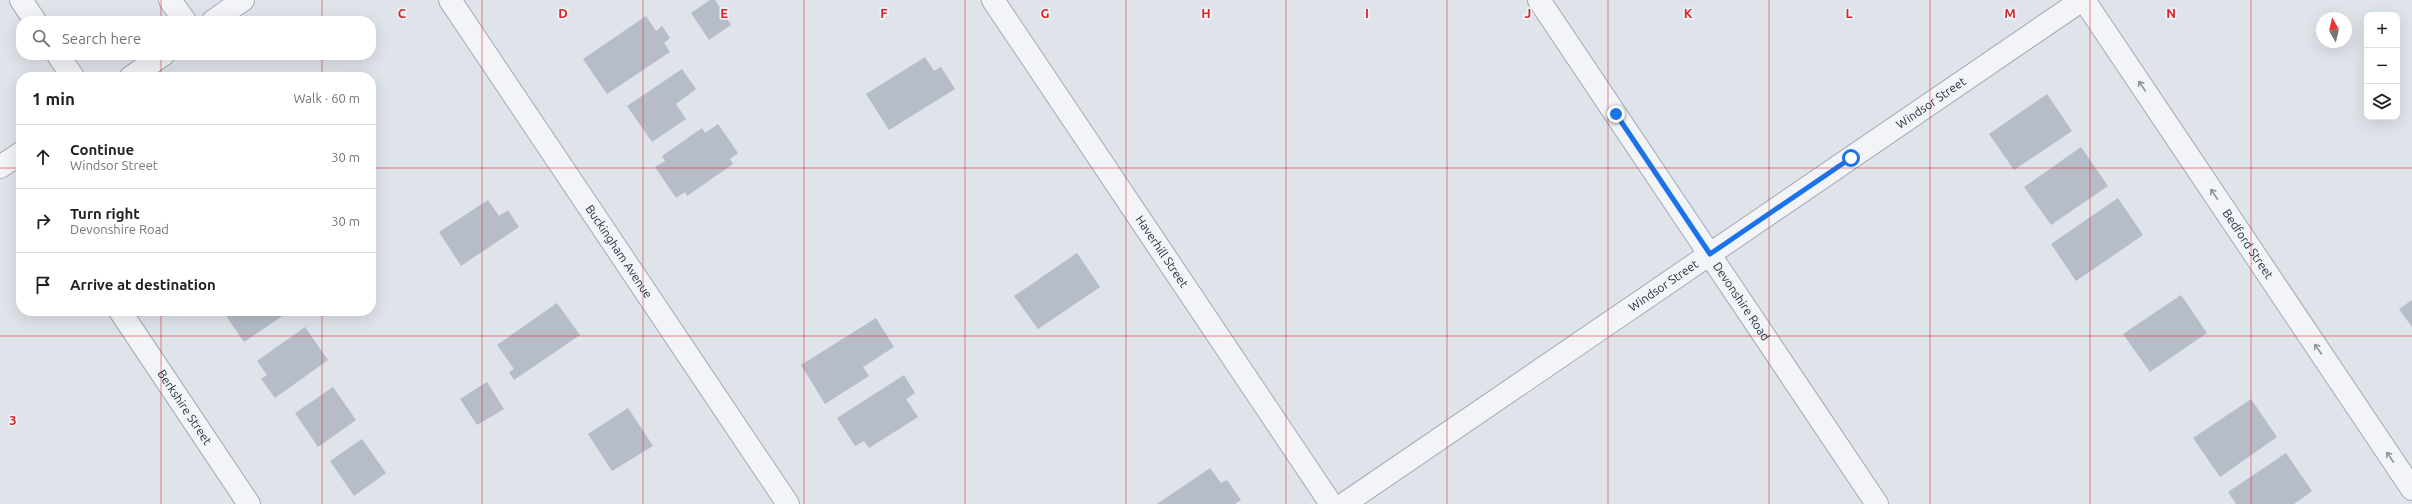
<!DOCTYPE html>
<html lang="en">
<head>
<meta charset="utf-8">
<style>
  body { margin:0; font-family:Ubuntu,sans-serif; background:#f2f2f2; color:#202124 }
  .controls { position:absolute; right:12px; top:12px; display:grid; overflow:hidden; border-radius:8px; box-shadow:0 4px 16px #0002 }
  .controls button { width:36px; height:36px; display:grid; place-items:center; padding:0; border:0; border-bottom:1px solid #e0e0e0; background:#fff; color:#202124; font:20px sans-serif }
  .compass { position:absolute; left:2316px; top:12px; width:36px; height:36px; border-radius:50%; background:#fff; box-shadow:0 4px 16px #0002; rotate:352deg }
  .stop { position:absolute; width:12px; height:12px; margin:-9px; border:3px solid #1a73e8; border-radius:50%; background:#fff }
  .stop.end { background:#1a73e8; border-color:#fff; box-shadow:0 1px 4px #0008 }
  .list { margin:0; padding:0; list-style:none }
  h2 { display:flex; justify-content:space-between; align-items:center; height:52px; margin:0; padding:0 16px; font-size:17px }
  h2 small { font-size:13px; font-weight:400; color:#757577 }
  .list li { display:grid; grid-template-columns:26px 1fr auto; gap:12px; align-items:center; box-sizing:border-box; height:64px; padding:0 16px; border-top:1px solid #e0e0e0 }
  .list b { display:block; font-size:15px; white-space:nowrap }
  .list p { margin:0; font-size:13px; white-space:nowrap; color:#757577 }
  .list em { font-size:13px; font-style:normal; color:#757577 }
  .icon { flex:none; width:22px; height:22px; fill:none; stroke:currentColor; stroke-width:2; stroke-linecap:round; stroke-linejoin:round }
  .map { position:relative; flex:none; width:2412px; height:504px; overflow:hidden }
  .search { position:absolute; background:#fff; box-shadow:0 4px 16px #0002; left:16px; top:16px; width:360px; height:44px; display:flex; align-items:center; gap:10px; box-sizing:border-box; padding:0 14px; border-radius:16px; color:#757577; font-size:15px }
  .panel { position:absolute; background:#fff; box-shadow:0 4px 16px #0002; left:16px; top:72px; width:360px; height:244px; border-radius:16px }
  .map>svg:first-child { display:block }
  .building { fill:#b6bcc8 }
  .lines { fill:none; stroke-linecap:round; stroke-linejoin:round }
  .minor-casing { stroke:#a4aab5; stroke-width:24 }
  .minor { stroke:#f2f4f8; stroke-width:22 }
  .oneway { stroke:#8c929e }
  .route { stroke:#1a73e8; stroke-width:5 }
  .grid { fill:none; stroke:#d62828; stroke-width:1; stroke-opacity:0.55 }
  .labels { text-anchor:middle; stroke-width:3.5; stroke-linejoin:round; paint-order:stroke }
  .street-label { font-size:12px; fill:#263043; stroke:#eff2f7 }
  .grid-label { font-size:13px; text-anchor:middle; font-weight:bold; fill:#d62828; stroke:#eff2f7; stroke-width:3.5; stroke-linejoin:round; paint-order:stroke }
</style>
</head>
<body>
<div class="map">
<svg width="2412" height="504" viewBox="0 0 2412 504">
  <rect width="100%" height="100%" fill="#dfe3ea"/>
  <path class="building" d="M710 0H715L731 25 709 40 691 13Z
    M646 16 656 31 662 26 670 38 664 43 670 52 607 94 583 59Z
    M925 57 934 71 941 67 955 89 889 130 866 94Z
    M682 69 696 89 676 104 686 119 652 142 627 106Z
    M2047 94 2072 131 2014 170 1989 134Z
    M718 124 738 153 730 159 733 164 687 196 685 192 676 198 655 167 665 161 662 156 702 128 705 133Z
    M2081 147 2108 186 2051 225 2024 187Z
    M2118 198 2143 235 2076 281 2051 244Z
    M488 200 499 216 508 210 519 227 461 266 439 232Z
    M1077 253 1100 287 1038 329 1014 296Z
    M2181 295 2207 333 2150 372 2123 334Z
    M2412 300V327L2399 309Z
    M557 303 580 335 514 380 509 372 514 369 497 345Z
    M230 311H290L244 342 226 316 231 312Z
    M876 318 894 347 863 367 869 376 825 404 801 365Z
    M305 327 328 360 275 398 261 379 267 375 257 361Z
    M904 375 915 393 906 399 918 417 869 448 864 441 855 446 837 418Z
    M487 382 504 409 477 425 460 399Z
    M333 387 356 420 318 447 295 413Z
    M2251 399 2277 437 2220 477 2193 438Z
    M628 408 653 446 612 471 588 434Z
    M362 439 386 473 354 496 330 461Z
    M2286 453 2312 491 2294 504H2236L2228 492Z
    M1210 468 1221 483 1227 480 1241 500 1235 504H1157Z"/>
  <g class="lines">
    <g class="minor-casing">
      <g id="minor">
        <path d="M21 0 35 21"/>
        <path d="M170 0 185 21"/>
        <path id="s1" d="M450 0 788 504"/>
        <path id="s2" d="M993 0 1331 504"/>
        <path id="s3" d="M1539 0 1877 504"/>
        <path id="s4" d="M2084 0 2412 489"/>
        <path d="M213 21 243 0"/>
        <path d="M58 55 73 77"/>
        <path d="M131 77 163 55"/>
        <path d="M0 167 21 153"/>
        <path id="s5" d="M120 311 249 504"/>
        <path id="s6" d="M1344 504 2082 0"/>
      </g>
    </g>
    <use href="#minor" class="minor"/>
  </g>
  <defs><path id="oneway-shaft" d="M-6 0H5M1.5-3L5.5 0L1.5 3" fill="none" stroke-width="1.6" stroke-linecap="round" stroke-linejoin="round"/></defs>
  <g class="oneway">
    <use href="#oneway-shaft" transform="translate(2142 86) rotate(-124)"/>
    <use href="#oneway-shaft" transform="translate(2214 194) rotate(-124)"/>
    <use href="#oneway-shaft" transform="translate(2318 349) rotate(-124)"/>
    <use href="#oneway-shaft" transform="translate(2390 457) rotate(-124)"/>
  </g>
  <g class="lines">
    <path class="route" d="M1616 114 1710 254 1851 158"/>
  </g>
  <path class="grid" d="M161 0V21M322 0V21M482 0V504M643 0V504M804 0V504M965 0V504M1126 0V504M1286 0V504M1447 0V504M1608 0V504M1769 0V504M1930 0V504M2090 0V504M2251 0V504M161 55V77M322 55V77M0 168H21M371 168H2412M161 311V504M322 311V504M0 336H2412"/>
  <g class="labels">
    <g class="street-label">
      <text dy="4" stroke="none"><textPath href="#s6" startOffset="711">Windsor Street</textPath></text>
      <text dy="4" stroke="none"><textPath href="#s4" startOffset="294">Bedford Street</textPath></text>
      <text dy="4" stroke="none"><textPath href="#s1" startOffset="303">Buckingham Avenue</textPath></text>
      <text dy="4" stroke="none"><textPath href="#s2" startOffset="303">Haverhill Street</textPath></text>
      <text dy="4" stroke="none"><textPath href="#s6" startOffset="387">Windsor Street</textPath></text>
      <text dy="4" stroke="none"><textPath href="#s3" startOffset="363">Devonshire Road</textPath></text>
      <text dy="4" stroke="none"><textPath href="#s5" startOffset="116">Berkshire Street</textPath></text>
    </g>
  </g>
  <g class="grid-label">
    <text x="402" y="18">C</text>
    <text x="563" y="18">D</text>
    <text x="724" y="18">E</text>
    <text x="884" y="18">F</text>
    <text x="1045" y="18">G</text>
    <text x="1206" y="18">H</text>
    <text x="1367" y="18">I</text>
    <text x="1528" y="18">J</text>
    <text x="1688" y="18">K</text>
    <text x="1849" y="18">L</text>
    <text x="2010" y="18">M</text>
    <text x="2171" y="18">N</text>
    <text x="13" y="425">3</text>
  </g>
</svg>
<div class="controls">
<button>+</button>
<button>−</button>
<button><svg class="icon" aria-label="layers" viewBox="0 0 24 24"><path d="M12 4l9 5-9 5-9-5zM3 14l9 5 9-5"/></svg></button>
</div>
<svg class="compass" viewBox="-18 -18 36 36"><path d="M0-13l5 13h-10z" fill="#e53935"/><path d="M0 13l5-13h-10z" fill="#757577"/></svg>
<div class="stop" style="left:1851px;top:158px"></div>
<div class="stop end" style="left:1616px;top:114px"></div>
<div class="search"><svg class="icon" aria-label="search" viewBox="0 0 24 24"><circle cx="10" cy="10" r="6"/><path d="M15 15l6 6"/></svg>Search here</div>
<section class="panel">
<h2>1 min<small>Walk · 60 m</small></h2>
<ul class="list">
<li><svg class="icon" aria-label="ahead" viewBox="0 0 24 24"><path d="M12 20V5M6 11l6-6 6 6"/></svg><div><b>Continue</b><p>Windsor Street</p></div><em>30 m</em></li>
<li><svg class="icon" aria-label="right" viewBox="0 0 24 24"><path d="M7 20v-9h11M14 6l5 5-5 5"/></svg><div><b>Turn right</b><p>Devonshire Road</p></div><em>30 m</em></li>
<li><svg class="icon" aria-label="arrive" viewBox="0 0 24 24"><path d="M6 21V4h12l-3 4 3 4H6"/></svg><div><b>Arrive at destination</b></div></li>
</ul>
</section>
</div>
</body>
</html>
